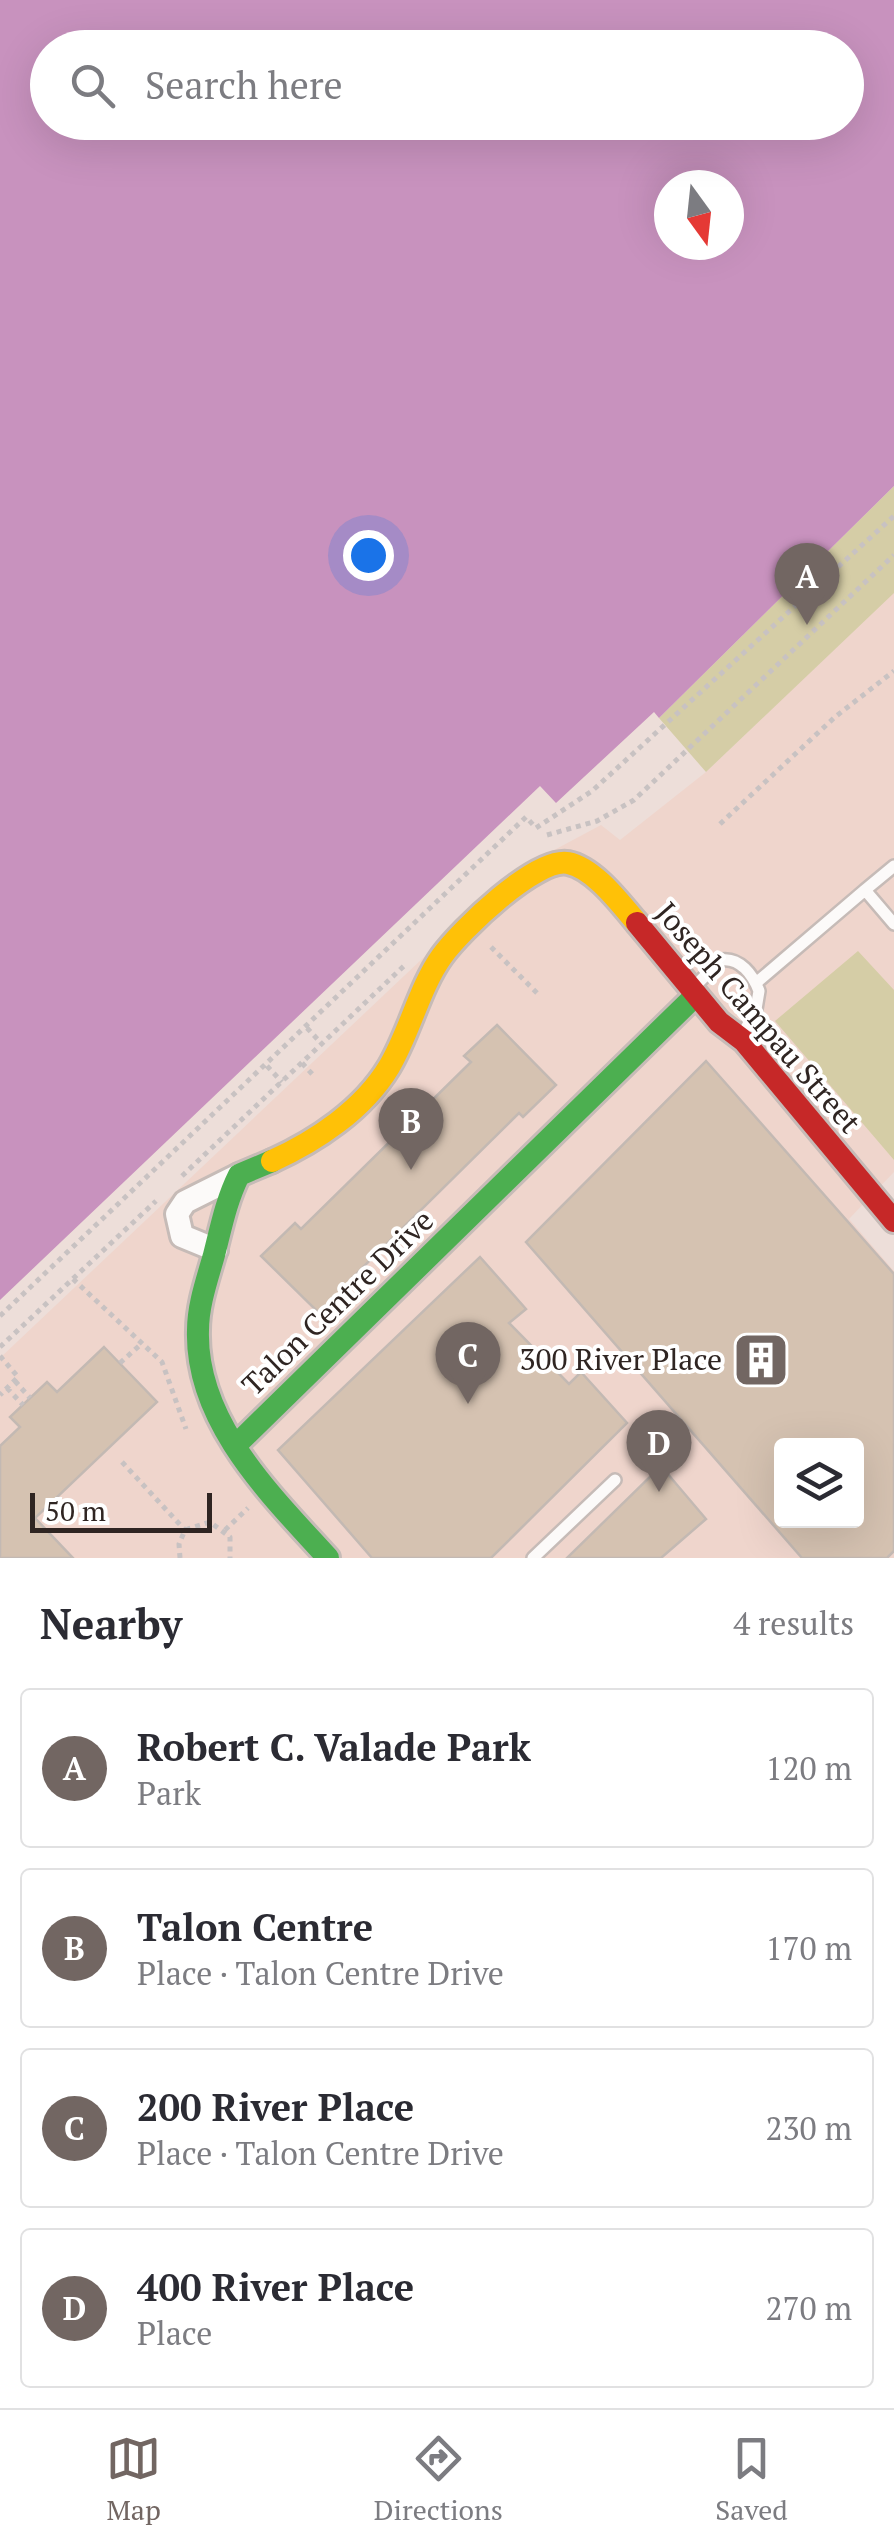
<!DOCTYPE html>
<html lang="en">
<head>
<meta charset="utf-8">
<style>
  body { margin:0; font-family:"PT Serif",serif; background:#f2f2f3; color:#2b2b33 }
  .controls { position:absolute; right:30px; bottom:30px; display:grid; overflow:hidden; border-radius:10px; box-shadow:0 10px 40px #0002 }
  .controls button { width:90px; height:90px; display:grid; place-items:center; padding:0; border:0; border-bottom:2px solid #e1e1e2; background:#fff; color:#2b2b33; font:50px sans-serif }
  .compass { position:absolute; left:654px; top:170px; width:90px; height:90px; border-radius:50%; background:#fff; box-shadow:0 10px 40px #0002; rotate:165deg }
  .scale { position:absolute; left:30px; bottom:25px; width:182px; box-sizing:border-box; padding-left:10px; border:5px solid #2f2522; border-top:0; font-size:28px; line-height:35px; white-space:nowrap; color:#2f2522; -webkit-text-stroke:8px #fff; paint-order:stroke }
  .you { position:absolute; left:368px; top:555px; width:35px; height:35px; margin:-25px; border:8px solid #fff; border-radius:50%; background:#1a73e8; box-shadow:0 0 0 15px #1a73e833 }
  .badge { display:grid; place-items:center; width:65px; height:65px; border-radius:50%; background:#726662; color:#fff; font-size:32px; font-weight:700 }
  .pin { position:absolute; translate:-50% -82px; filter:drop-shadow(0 2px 5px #0008) }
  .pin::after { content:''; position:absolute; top:52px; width:35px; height:30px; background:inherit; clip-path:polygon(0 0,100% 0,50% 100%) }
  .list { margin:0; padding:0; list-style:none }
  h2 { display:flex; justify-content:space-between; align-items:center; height:130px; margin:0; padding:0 40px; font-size:42px }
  h2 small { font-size:32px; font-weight:400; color:#7c7c81 }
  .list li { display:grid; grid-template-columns:65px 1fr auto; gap:30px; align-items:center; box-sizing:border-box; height:160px; margin:0 20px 20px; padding:0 20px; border:2px solid #e1e1e2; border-radius:10px }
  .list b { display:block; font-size:38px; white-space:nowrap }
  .list p { margin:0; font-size:32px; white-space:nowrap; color:#7c7c81 }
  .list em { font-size:32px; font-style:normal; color:#7c7c81 }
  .icon { flex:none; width:55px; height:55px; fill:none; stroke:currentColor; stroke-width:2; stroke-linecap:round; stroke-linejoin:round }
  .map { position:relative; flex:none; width:894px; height:1558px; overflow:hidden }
  .search { position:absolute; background:#fff; box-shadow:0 10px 40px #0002; left:30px; right:30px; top:30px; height:110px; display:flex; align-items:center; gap:25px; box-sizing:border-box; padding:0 35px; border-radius:55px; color:#7c7c81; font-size:38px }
  .sheet { height:850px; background:#fff }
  nav { display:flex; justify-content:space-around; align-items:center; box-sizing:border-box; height:140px; border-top:2px solid #e1e1e2; background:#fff; font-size:28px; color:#7c7c81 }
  nav a { display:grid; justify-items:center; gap:5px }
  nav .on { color:#726662 }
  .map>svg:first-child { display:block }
  .built { fill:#efd5cc; fill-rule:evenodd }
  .green { fill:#d5cda6 }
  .water { fill:#c892be; fill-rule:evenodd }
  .building { fill:#d5c2b1; stroke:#c3b9b3; stroke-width:2.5; fill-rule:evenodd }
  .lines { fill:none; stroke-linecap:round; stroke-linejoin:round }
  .lane-casing { stroke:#c6bbb7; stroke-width:16 }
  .street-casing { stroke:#c6bbb7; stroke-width:28 }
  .fast-casing { stroke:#c6bbb7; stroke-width:28 }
  .slow-casing { stroke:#c6bbb7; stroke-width:28 }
  .jam-casing { stroke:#c6bbb7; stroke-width:28 }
  .path { stroke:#c8c2c2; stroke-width:5; stroke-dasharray:5 5; stroke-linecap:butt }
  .lane { stroke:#fcfaf9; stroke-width:11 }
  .street { stroke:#fcfaf9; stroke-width:22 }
  .fast { stroke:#4caf50; stroke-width:22 }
  .slow { stroke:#ffc107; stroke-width:22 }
  .jam { stroke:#c62828; stroke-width:22 }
  .labels { text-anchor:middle; stroke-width:8; stroke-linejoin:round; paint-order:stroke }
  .street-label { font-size:30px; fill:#2f2522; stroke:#fff }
  .poi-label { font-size:30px; fill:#2f2522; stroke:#fff; text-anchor:end }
</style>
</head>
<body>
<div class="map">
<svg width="894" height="1558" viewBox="0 0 894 1558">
  <rect width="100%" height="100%" fill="#edded9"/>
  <path class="built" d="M894 592V1172L849 1219 894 1271V1558H0V1358L515 871 601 825 620 840 706 772ZM782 1446H856V1520H782Z"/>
  <path class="green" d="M894 486V593L706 772 659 718Z
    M858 951 894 990V1160L775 1021Z"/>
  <path class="water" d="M0 0H894V486L659 718 654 712 556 803 540 786 0 1300ZM48 48H846V122H48ZM669 185H729V245H669Z"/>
  <path class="building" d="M497 1025 556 1085 523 1117 519 1113 351 1279 355 1283 322 1316 261 1256 295 1223 301 1229 471 1062 464 1056Z
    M706 1061 894 1274V1551L887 1558H802L526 1242ZM782 1446H856V1520H782Z
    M480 1257 526 1309 509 1323 569 1384 581 1372 627 1423 491 1558H372L278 1450Z
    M104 1347 157 1402 35 1518 73 1558H0V1446L20 1427 10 1417 47 1382 57 1392Z
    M661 1466 706 1519 661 1558H567Z"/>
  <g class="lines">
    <g class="lane-casing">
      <path id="lane" d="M894 866 865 890 894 924
        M756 983 865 890
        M694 987 721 960C740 957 753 975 759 991L756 1009 743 1034
        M533 1558 615 1480"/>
    </g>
    <g class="street-casing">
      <path id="street" d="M216 1250 182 1236 177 1214 185 1202 239 1175"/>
    </g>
    <g class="fast-casing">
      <path id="fast" d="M272 1161 239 1175C226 1201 221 1228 214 1255 207 1280 198 1305 198 1330 195 1422 271 1495 328 1558
        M236 1445 696 995"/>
    </g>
    <g class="slow-casing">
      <path id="slow" d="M272 1161C316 1141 363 1110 389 1067 410 1032 419 988 442 956 461 930 536 857 568 863 594 868 620 903 637 923"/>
    </g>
    <g class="jam-casing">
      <path id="jam" d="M637 923 719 1022 744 1041 894 1221"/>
    </g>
    <path class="path" d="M720 824 835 717 894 671
      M547 835 597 821 634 800 894 555
      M491 947 537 993
      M307 1028 322 1044
      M302 1063 313 1075
      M267 1066 282 1082
      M182 1176 406 964
      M73 1279 162 1362 186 1429
      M0 1316 526 817 536 828 592 791 894 516
      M0 1347 156 1201
      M0 1356 18 1377 0 1395
      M120 1363 140 1345
      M15 1381 30 1398
      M7 1388 23 1405
      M122 1462 185 1530
      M225 1530 248 1508
      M180 1558 179 1544 185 1530 210 1522 230 1537V1558"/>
    <use href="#lane" class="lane"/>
    <use href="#street" class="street"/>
    <use href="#fast" class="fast"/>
    <use href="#slow" class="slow"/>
    <use href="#jam" class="jam"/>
  </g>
  <defs>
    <g id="building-square" transform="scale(2.875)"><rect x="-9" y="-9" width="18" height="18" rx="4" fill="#726662" stroke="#fff"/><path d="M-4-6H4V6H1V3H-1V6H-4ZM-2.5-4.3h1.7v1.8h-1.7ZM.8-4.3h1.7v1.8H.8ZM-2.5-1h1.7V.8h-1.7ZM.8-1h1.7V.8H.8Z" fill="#fff"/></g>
  </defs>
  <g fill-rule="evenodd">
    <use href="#building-square" x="761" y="1360"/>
  </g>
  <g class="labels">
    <g class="street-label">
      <text transform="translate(758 1018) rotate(49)" y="10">Joseph Campau Street</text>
      <text transform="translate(338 1303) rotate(-44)" y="10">Talon Centre Drive</text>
    </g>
    <g class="poi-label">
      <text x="722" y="1370">300 River Place</text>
    </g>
  </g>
</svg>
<div class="controls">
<button><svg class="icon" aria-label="layers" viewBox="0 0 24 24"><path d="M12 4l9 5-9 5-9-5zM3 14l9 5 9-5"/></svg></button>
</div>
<svg class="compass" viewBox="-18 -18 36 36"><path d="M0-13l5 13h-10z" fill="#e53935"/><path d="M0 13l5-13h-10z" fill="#7c7c81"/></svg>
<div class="scale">50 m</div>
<div class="you"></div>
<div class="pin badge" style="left:807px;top:625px">A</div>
<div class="pin badge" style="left:411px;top:1170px">B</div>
<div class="pin badge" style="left:468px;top:1404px">C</div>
<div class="pin badge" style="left:659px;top:1492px">D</div>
<div class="search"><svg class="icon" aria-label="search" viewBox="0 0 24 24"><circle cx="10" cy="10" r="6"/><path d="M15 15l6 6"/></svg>Search here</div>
</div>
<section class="sheet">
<h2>Nearby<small>4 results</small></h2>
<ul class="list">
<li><span class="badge">A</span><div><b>Robert C. Valade Park</b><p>Park</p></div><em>120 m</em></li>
<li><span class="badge">B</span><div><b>Talon Centre</b><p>Place · Talon Centre Drive</p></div><em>170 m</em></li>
<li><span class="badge">C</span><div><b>200 River Place</b><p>Place · Talon Centre Drive</p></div><em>230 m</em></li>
<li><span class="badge">D</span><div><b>400 River Place</b><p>Place</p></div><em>270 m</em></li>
</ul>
</section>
<nav>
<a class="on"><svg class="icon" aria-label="map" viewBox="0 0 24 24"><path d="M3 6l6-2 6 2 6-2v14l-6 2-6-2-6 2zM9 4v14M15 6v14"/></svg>Map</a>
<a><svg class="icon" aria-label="directions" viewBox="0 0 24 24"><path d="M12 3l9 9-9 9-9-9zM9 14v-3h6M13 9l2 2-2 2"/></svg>Directions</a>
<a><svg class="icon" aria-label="saved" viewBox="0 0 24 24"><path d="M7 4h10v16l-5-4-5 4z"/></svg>Saved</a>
</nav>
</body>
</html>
